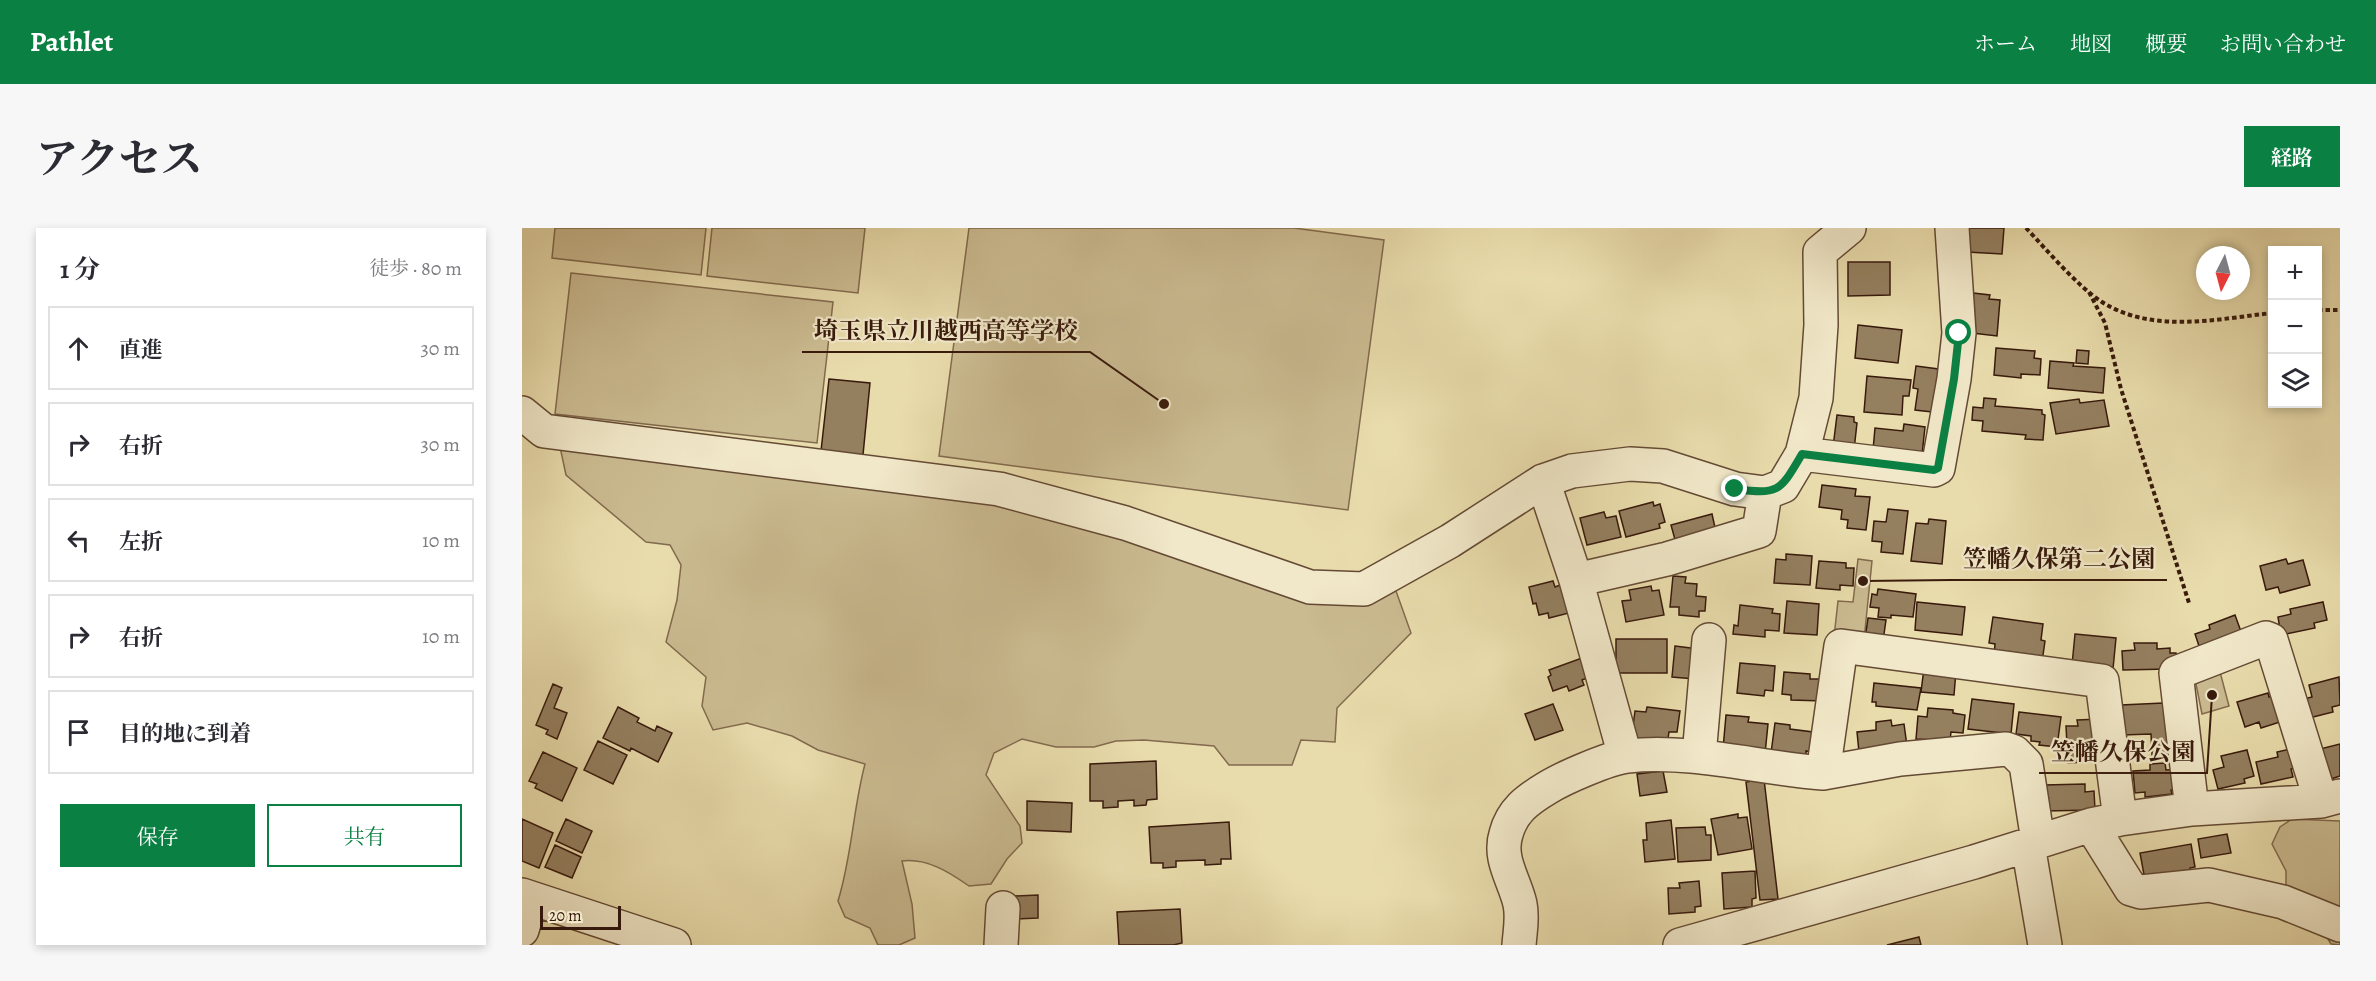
<!DOCTYPE html>
<html lang="ja">
<head>
<meta charset="utf-8">
<style>
  body { margin:0; font-family:Alegreya,"Noto Serif JP",serif; background:#f7f7f7; color:#2b2b33 }
  .controls { position:absolute; right:18px; top:18px; display:grid; overflow:hidden; border-radius:0px; box-shadow:0 3px 9px #0003 }
  .controls button { width:54px; height:54px; display:grid; place-items:center; padding:0; border:0; border-bottom:2px solid #e1e1e2; background:#fff; color:#2b2b33; font:30px sans-serif }
  .compass { position:absolute; left:1674px; top:18px; width:54px; height:54px; border-radius:50%; background:#fff; box-shadow:0 3px 9px #0003; rotate:186deg }
  .scale { position:absolute; left:18px; bottom:15px; width:81px; box-sizing:border-box; padding-left:6px; border:3px solid #381a0c; border-top:0; font-size:16px; line-height:21px; white-space:nowrap; color:#381a0c; -webkit-text-stroke:4px #f1e8c9; paint-order:stroke }
  .stop { position:absolute; width:18px; height:18px; margin:-14px; border:4px solid #0b8043; border-radius:50%; background:#fff }
  .stop.end { background:#0b8043; border-color:#fff; box-shadow:0 2px 6px #0008 }
  .list { margin:0; padding:0; list-style:none }
  h2 { display:flex; justify-content:space-between; align-items:center; height:78px; margin:0; padding:0 24px; font-size:26px }
  h2 small { font-size:20px; font-weight:400; color:#7c7c81 }
  .list li { display:grid; grid-template-columns:39px 1fr auto; gap:18px; align-items:center; box-sizing:border-box; height:84px; margin:0 12px 12px; padding:0 12px; border:2px solid #e1e1e2; border-radius:0px }
  .list b { display:block; font-size:22px; white-space:nowrap }
  .list em { font-size:20px; font-style:normal; color:#7c7c81 }
  .actions { display:flex; gap:12px; padding:18px 24px }
  .actions a { flex:1; padding:14px 0; border:2px solid #0b8043; border-radius:0px; text-align:center; font-size:21px; color:#0b8043 }
  .actions .main { background:#0b8043; color:#fff }
  .icon { flex:none; width:33px; height:33px; fill:none; stroke:currentColor; stroke-width:2; stroke-linecap:round; stroke-linejoin:round }
  .map { position:relative; flex:none; width:1818px; height:717px; overflow:hidden; border-radius:0px }
  header { display:flex; align-items:center; gap:36px; box-sizing:border-box; height:84px; padding:0 30px; background:#0b8043; color:#fff }
  header strong { font-size:28px }
  nav { display:flex; gap:33px; margin-inline-start:auto; font-size:21px }
  .intro { display:flex; align-items:center; justify-content:space-between; box-sizing:border-box; height:144px; padding:0 36px }
  h1 { margin:0; font-size:42px }
  .button { padding:15px 27px; border-radius:0px; background:#0b8043; color:#fff; font-size:21px; font-weight:700 }
  main { display:flex; gap:36px; padding:0 36px }
  aside { flex:1; background:#fff; border-radius:0px; box-shadow:0 3px 9px #0003 }
  .map>svg:first-child { display:block }
  .green { fill:#cbbb91; stroke:#826a4e; stroke-width:1.5 }
  .building { fill:#947f5f; stroke:#381a0c; stroke-width:1.5 }
  .lines { fill:none; stroke-linecap:round; stroke-linejoin:round }
  .minor-casing { stroke:#644a34; stroke-width:36 }
  .path { stroke:#381a0c; stroke-width:4; stroke-dasharray:4.5 3; stroke-linecap:butt }
  .minor { stroke:#f1e8c9; stroke-width:33 }
  .route { stroke:#0b8043; stroke-width:8 }
  .leader { fill:none; stroke:#381a0c; stroke-width:2 }
  .callout-dot { fill:#381a0c; stroke:#f1e8c9; stroke-width:2 }
  .callout-label { font-size:24px; text-anchor:middle; font-weight:bold; fill:#381a0c; stroke:#f1e8c9; stroke-width:4.5; stroke-linejoin:round; paint-order:stroke }
</style>
</head>
<body>
<header>
<strong>Pathlet</strong>
<nav><a>ホーム</a><a>地図</a><a>概要</a><a>お問い合わせ</a></nav>
</header>
<div class="intro"><h1>アクセス</h1><a class="button">経路</a></div>
<main>
<aside>
<h2>1 分<small>徒歩 · 80 m</small></h2>
<ul class="list">
<li><svg class="icon" aria-label="ahead" viewBox="0 0 24 24"><path d="M12 20V5M6 11l6-6 6 6"/></svg><div><b>直進</b></div><em>30 m</em></li>
<li><svg class="icon" aria-label="right" viewBox="0 0 24 24"><path d="M7 20v-9h11M14 6l5 5-5 5"/></svg><div><b>右折</b></div><em>30 m</em></li>
<li><svg class="icon" aria-label="left" viewBox="0 0 24 24"><path d="M17 20v-9H6M10 6l-5 5 5 5"/></svg><div><b>左折</b></div><em>10 m</em></li>
<li><svg class="icon" aria-label="right" viewBox="0 0 24 24"><path d="M7 20v-9h11M14 6l5 5-5 5"/></svg><div><b>右折</b></div><em>10 m</em></li>
<li><svg class="icon" aria-label="arrive" viewBox="0 0 24 24"><path d="M6 21V4h12l-3 4 3 4H6"/></svg><div><b>目的地に到着</b></div></li>
</ul>
<div class="actions"><a class="main">保存</a><a>共有</a></div>
</aside>
<div class="map">
<svg width="1818" height="717" viewBox="0 0 1818 717">
  <rect width="100%" height="100%" fill="#e9dcac"/>
  <filter id="stains"><feTurbulence type="fractalNoise" baseFrequency=".00333" numOctaves="4"/><feColorMatrix values="0 0 0 0 .2 0 0 0 0 .09 0 0 0 0 .02 0 0 0 .5 -.17"/></filter>
  <radialGradient id="worn" r=".72"><stop offset=".6" stop-color="#630" stop-opacity="0"/><stop offset="1" stop-color="#630" stop-opacity=".3"/></radialGradient>
  <path class="green" d="M33 0H184L179 47 30 30Z
    M190 0H343L336 65 185 48Z
    M447 0H772L862 12 826 282 417 228Z
    M49 45 311 74 295 215 33 186Z
    M38 219 477 275 621 313 795 373 874 363 889 405 815 480 813 514 779 512 770 537H707L692 518 622 512 594 513 572 519H534L500 511 472 525 464 547 498 598 500 615 485 631 469 656 447 658C427 644 405 630 380 633L390 676 393 710 377 717H356L348 700 323 689 316 673C330 628 331 581 343 536L296 522 270 508 225 495 191 502 180 478 184 449 144 414 155 372 159 337 148 317 124 314 44 247Z
    M1336 331 1350 333 1342 412 1312 409 1316 373 1331 374Z
    M1697 440 1707 478 1680 486 1674 456 1676 446Z
    M1770 591 1818 593V717L1809 716 1803 706 1764 665V643L1750 616 1758 599Z"/>
  <path class="building" d="M1437 0H1482L1480 26 1445 24Z
    M1326 34H1368V67L1326 68Z
    M1451 65 1468 67 1467 71 1478 72 1475 108 1442 104 1449 84Z
    M1336 97 1380 102 1376 135 1333 130Z
    M1474 120 1513 123 1512 130 1519 131 1518 147 1499 146V150L1472 147Z
    M1555 122 1567 123 1566 136 1554 135Z
    M1528 133 1552 135 1551 138 1583 140 1581 165 1526 160Z
    M1394 138 1424 142 1419 185 1393 182 1396 161 1391 160Z
    M1345 148 1389 152 1387 168H1381L1380 187 1342 184Z
    M307 151 348 155 341 227 299 223Z
    M1462 170 1474 171 1473 178 1520 182V186L1523 187 1521 212 1503 211 1504 207 1460 203 1461 193 1450 192 1451 179 1461 180Z
    M1557 171 1558 175 1582 172 1587 198 1534 206 1528 175Z
    M1315 187 1332 189V194L1335 195 1332 222 1311 219Z
    M1382 196 1403 199 1400 227 1351 222 1353 200 1381 203Z
    M1300 257 1334 261 1333 268 1348 269 1344 302 1325 300 1326 292 1319 291 1320 282 1297 279Z
    M1131 274 1132 278 1138 276 1143 294 1137 296 1138 300 1104 309 1097 283Z
    M1366 281 1386 283 1381 326 1359 324 1360 314 1350 313 1352 293 1364 294Z
    M1082 284 1084 290 1094 288 1099 309 1065 317 1058 290Z
    M1190 286 1194 304 1155 319 1149 297Z
    M1407 291 1424 293 1420 336 1389 333 1394 295 1406 296Z
    M1264 326 1290 328 1288 357 1252 355 1254 331 1264 332Z
    M1764 331 1766 336 1781 332 1788 357 1758 365 1756 359 1744 362 1738 338Z
    M1297 333 1324 335V340H1332L1331 358 1318 357V362L1294 360Z
    M1151 348 1164 349 1163 355 1175 356 1174 368 1184 369 1183 383H1177V389L1157 387V379H1148Z
    M1031 353 1033 359 1038 357 1039 361 1046 359 1047 385 1027 390 1026 385 1017 387 1014 375 1011 376 1007 359Z
    M1129 358 1130 363 1137 362 1142 387 1104 394 1100 373 1109 372 1107 362Z
    M1356 361 1394 366 1391 389 1369 387V390L1356 389 1357 380 1348 379 1350 366 1355 367Z
    M1265 373 1297 376 1295 407 1262 405Z
    M1395 374 1443 379 1440 407 1393 402Z
    M1801 374 1805 392 1792 395 1793 400 1759 407 1756 389 1769 386 1768 381Z
    M1218 377 1251 381 1250 385 1258 386 1257 403 1243 402V409L1211 406 1212 397 1216 398Z
    M1713 387 1721 409 1679 424 1673 406 1688 401 1687 397Z
    M1471 389 1521 396 1519 412 1523 413 1520 434 1472 427 1473 416 1467 415Z
    M1346 390 1364 392 1361 413 1343 411Z
    M1553 406 1594 410 1591 441 1550 437Z
    M1094 411H1145V445H1094Z
    M1612 415H1635V421L1648 420V425H1654L1655 437 1647 441 1601 442 1600 423 1613 422Z
    M1153 418 1176 421 1173 451 1150 449Z
    M1060 430 1065 450 1060 452 1062 457 1047 463 1045 458 1031 463 1026 449 1029 447 1027 442Z
    M1218 435 1253 438 1251 463 1243 462 1242 468 1215 465Z
    M1402 440 1434 443 1432 467 1399 464Z
    M1262 444 1288 446V451H1304L1302 473 1269 472V467L1260 466Z
    M1817 449 1818 477 1810 479 1811 484 1783 491 1778 472 1790 469 1787 457Z
    M1352 455 1399 460 1395 482 1354 478V474H1350Z
    M31 456 40 460 32 480 45 485 35 511 24 506 26 502 14 497Z
    M1746 465 1747 469 1759 465 1758 494 1739 500 1737 494 1723 499 1715 474Z
    M1450 471 1492 476 1489 506 1446 501Z
    M1641 475 1642 484H1652L1654 525 1630 527 1629 506 1600 507 1599 477Z
    M1031 476 1041 502 1013 512 1003 486Z
    M96 479 117 490 115 494 133 503 135 498 150 505 136 534 109 520 108 523 81 510Z
    M1125 479 1158 483 1155 504H1147L1145 517 1109 513 1113 483 1124 484Z
    M1406 480 1431 482V485L1443 487 1441 505 1429 504 1428 513 1394 511 1396 488 1405 489Z
    M1497 484 1539 489 1535 519 1517 517 1518 514 1509 513V508L1494 506Z
    M1204 487 1227 489 1226 494 1246 496 1243 526 1201 521Z
    M1579 491 1582 533 1546 535 1544 498H1556L1555 492Z
    M1369 492 1370 498 1382 496 1385 518 1337 524 1335 504 1354 502V494Z
    M1253 495 1268 497V501L1291 504 1289 524 1284 523V529L1249 525Z
    M76 513 105 527 91 556 62 542Z
    M1818 516V548L1809 551 1807 542 1801 544 1798 521Z
    M1777 519 1781 538 1769 541 1771 549 1739 556 1734 534 1756 529 1755 524Z
    M1725 522 1732 548 1722 551 1723 555 1696 561 1691 542 1702 539 1699 528Z
    M21 524 55 540 40 573 13 560 15 556 7 553Z
    M634 533 635 571 625 572 624 577 612 578V572L596 573V579L581 580V573H568V536Z
    M1643 535 1644 542 1658 541 1659 562H1649L1650 566 1623 569V564L1613 565 1611 543 1628 542V536Z
    M1141 543 1145 564 1118 568 1115 546Z
    M1242 551 1256 671 1238 672 1224 554Z
    M1563 556V564L1572 563 1573 582 1522 583V557Z
    M505 573 550 575 549 604 505 602Z
    M1216 586V590L1225 589 1230 621 1196 627 1189 591Z
    M0 591 31 605 17 640 0 633Z
    M44 591 70 603 60 625 34 613Z
    M1149 592 1153 631 1123 634 1121 612H1125L1124 595Z
    M707 594 709 631H699V636L683 637V632L654 633V639L641 640V635H629L627 599Z
    M1183 599 1184 607H1189V632L1156 634 1154 600Z
    M1705 606 1709 625 1679 630 1676 611Z
    M1669 616 1673 639 1668 640 1669 647 1623 652 1618 625Z
    M33 617 59 629 50 650 23 639Z
    M1233 643 1234 670 1230 671V679L1202 681 1200 645Z
    M1177 653 1179 678 1173 679V684L1147 686 1146 660H1158L1157 655Z
    M516 667V690L492 691V668Z
    M658 681 660 715 651 717H597L595 684Z
    M1397 709 1399 717H1365Z"/>
  <g class="lines">
    <g class="minor-casing">
      <path id="minor" d="M0 185 22 203 477 261 603 295 788 359 842 361 928 313 1021 253 1050 243 1108 236 1141 238 1213 261 1243 265
        M1280 226 1412 242 1416 240 1432 151 1437 105 1430 0
        M1021 253 1054 352
        M1103 528 1054 352 1145 331 1237 303 1243 265 1261 258 1280 226 1294 170 1299 97 1298 24 1327 0
        M1177 528 1187 412
        M1301 545 1378 531 1484 521 1492 524 1504 536 1516 613
        M1670 581 1654 445 1744 410 1749 412 1799 573
        M1569 597 1609 661 1619 664 1687 657 1761 674 1818 697
        M1506 617 1523 717
        M0 667 152 717
        M0 702 9 671
        M479 717 481 680
        M997 717C998 703 1001 690 998 676 993 653 976 631 984 606 990 583 1005 572 1025 560 1041 550 1087 530 1105 528 1171 521 1236 540 1301 545L1319 418 1580 453 1598 591
        M1158 717 1452 634 1569 597 1598 591 1670 581 1799 573 1818 568"/>
    </g>
    <path class="path" d="M1504 0C1525 22 1554 57 1580 74 1630 106 1695 91 1750 85
      M1567 64 1583 95 1599 161 1667 375
      M1796 82H1818"/>
    <use href="#minor" class="minor"/>
  </g>
  <g class="lines">
    <path class="route" d="M1213 261C1258 267 1258 263 1280 226L1412 242 1416 240 1432 151 1437 105"/>
  </g>
  <path class="leader" d="M642 176L568 124H280M1341 353L1429 352H1645M1690 467L1685 545H1517"/>
  <g class="callout-dot">
    <circle cx="642" cy="176" r="6"/>
    <circle cx="1341" cy="353" r="6"/>
    <circle cx="1690" cy="467" r="6"/>
  </g>
  <g class="callout-label">
    <text x="424" y="111">埼玉県立川越西高等学校</text>
    <text x="1537" y="339">笠幡久保第二公園</text>
    <text x="1601" y="532">笠幡久保公園</text>
  </g>
  <rect width="100%" height="100%" filter="url(#stains)"/>
  <rect width="100%" height="100%" fill="url(#worn)"/>
</svg>
<div class="controls">
<button>+</button>
<button>−</button>
<button><svg class="icon" aria-label="layers" viewBox="0 0 24 24"><path d="M12 4l9 5-9 5-9-5zM3 14l9 5 9-5"/></svg></button>
</div>
<svg class="compass" viewBox="-18 -18 36 36"><path d="M0-13l5 13h-10z" fill="#e53935"/><path d="M0 13l5-13h-10z" fill="#7c7c81"/></svg>
<div class="scale">20 m</div>
<div class="stop" style="left:1437px;top:105px"></div>
<div class="stop end" style="left:1213px;top:261px"></div>
</div>
</main>
</body>
</html>
